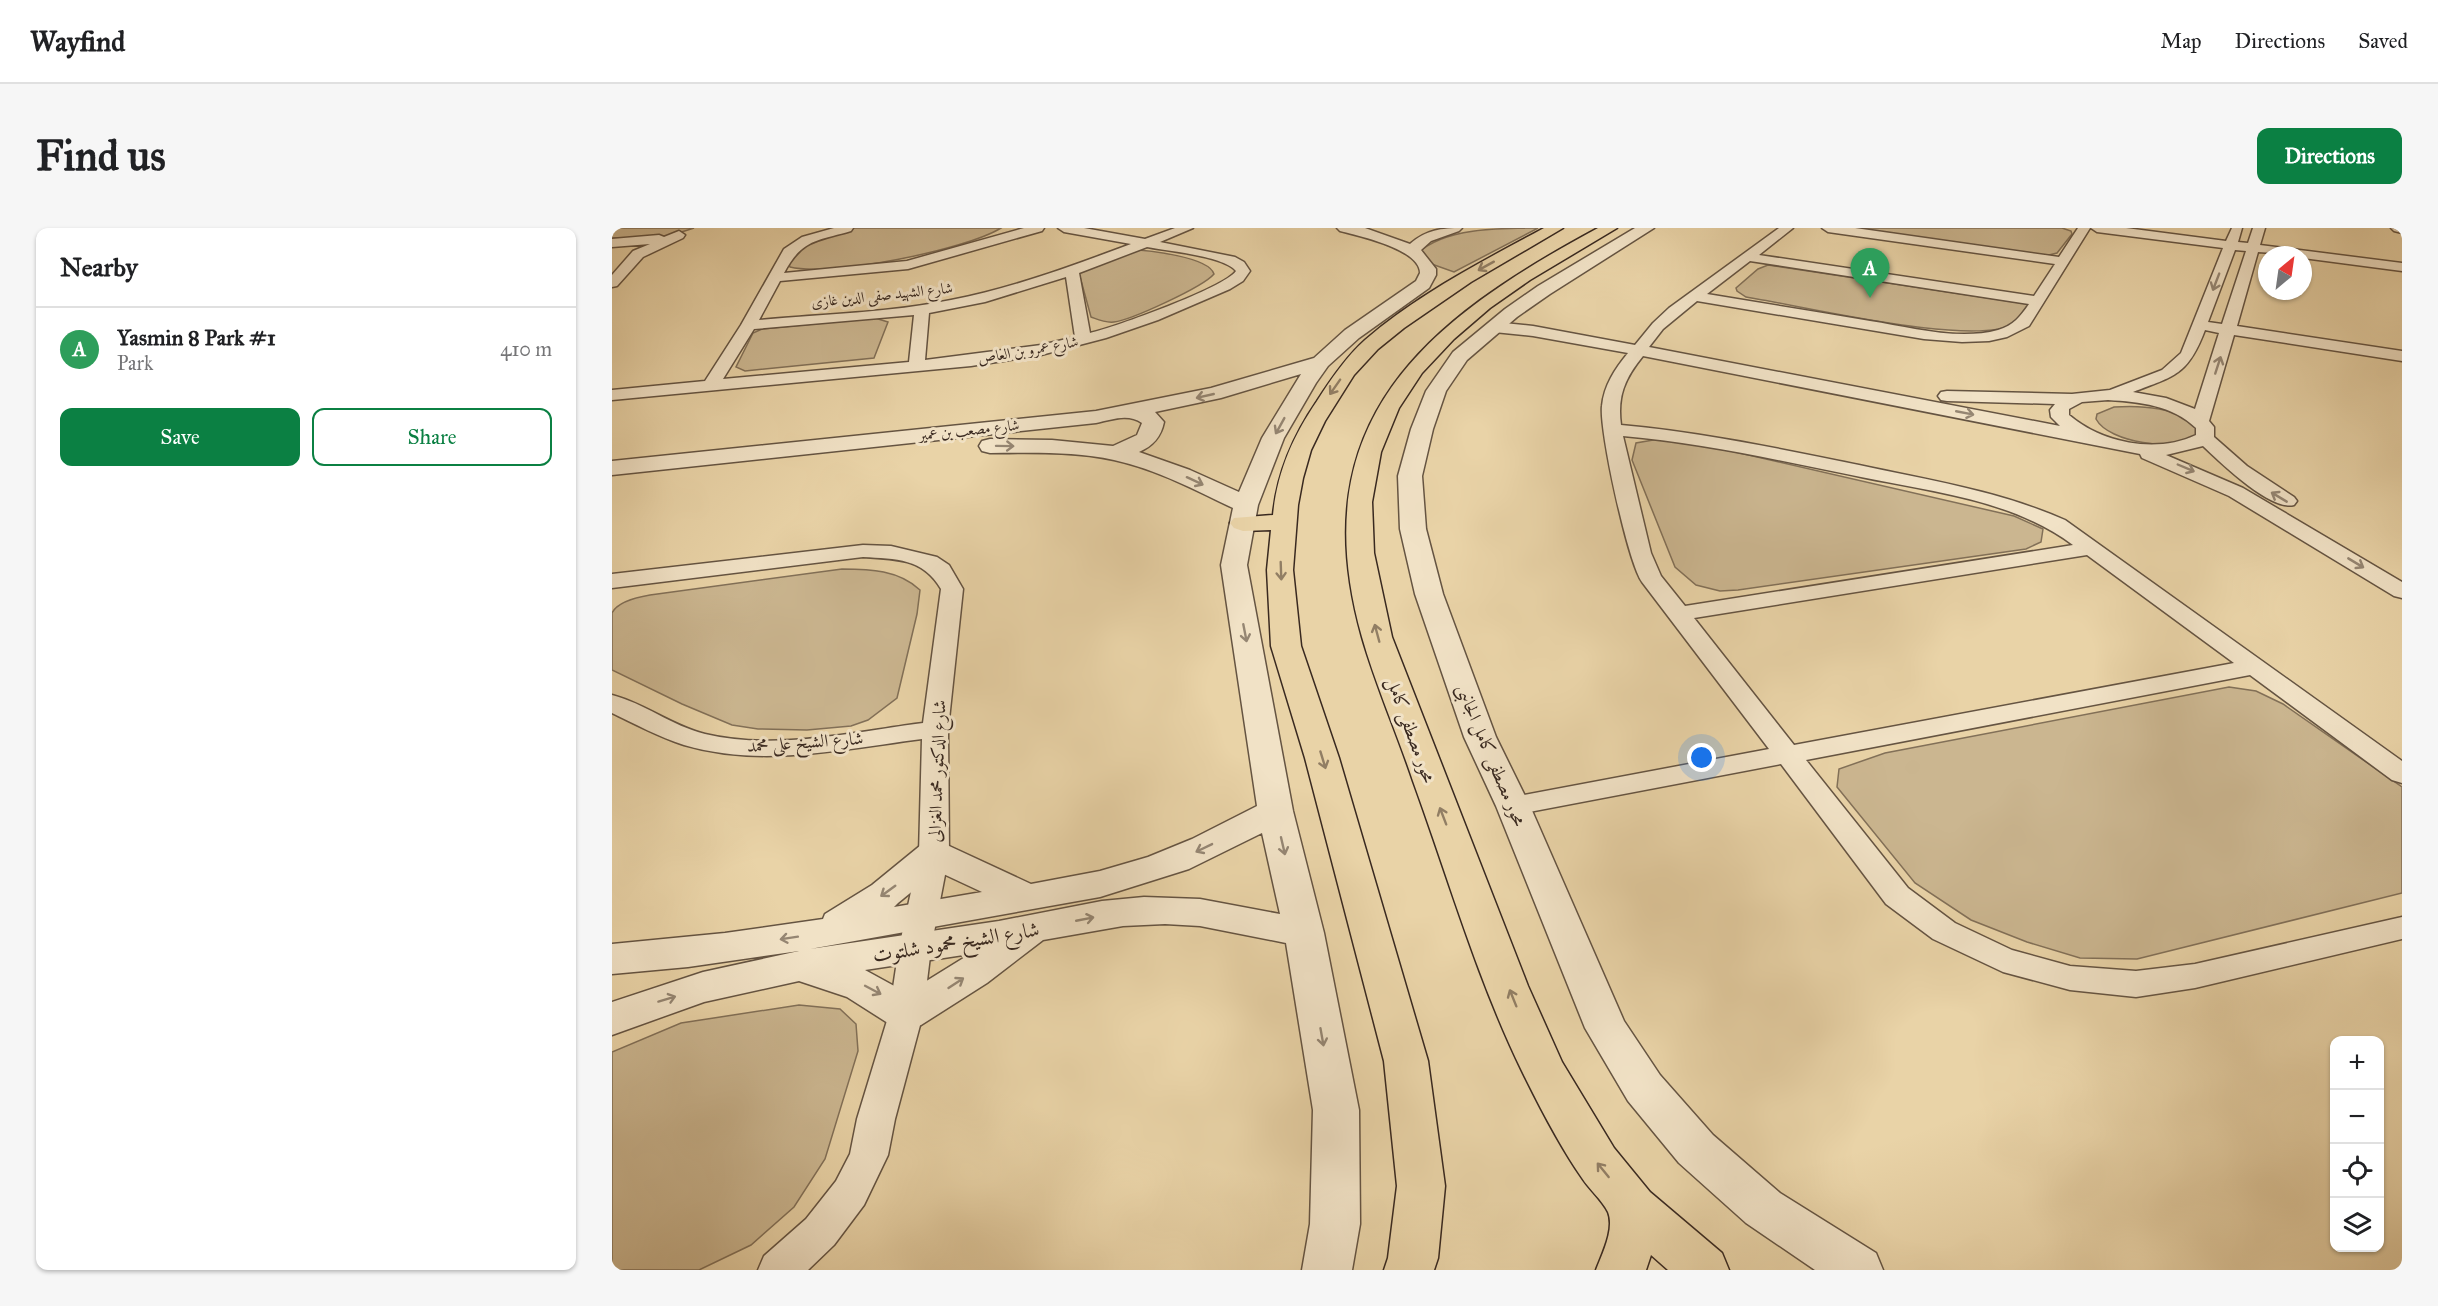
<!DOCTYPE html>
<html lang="en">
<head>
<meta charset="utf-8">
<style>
  body { margin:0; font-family:"IM FELL Great Primer",Amiri,serif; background:#f6f6f6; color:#202124 }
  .controls { position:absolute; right:18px; bottom:18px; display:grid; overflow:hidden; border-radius:12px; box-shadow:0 2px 4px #0004 }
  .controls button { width:54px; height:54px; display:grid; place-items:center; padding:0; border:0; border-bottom:2px solid #e0e0e0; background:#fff; color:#202124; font:30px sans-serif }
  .compass { position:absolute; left:1646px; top:18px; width:54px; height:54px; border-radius:50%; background:#fff; box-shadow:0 2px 4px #0004; rotate:29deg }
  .you { position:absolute; left:1090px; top:530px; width:21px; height:21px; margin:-15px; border:4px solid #fff; border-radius:50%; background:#1a73e8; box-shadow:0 0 0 9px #1a73e833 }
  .badge { display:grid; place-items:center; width:39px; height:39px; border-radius:50%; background:#0b8043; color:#fff; font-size:20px; font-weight:700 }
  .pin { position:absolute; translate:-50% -50px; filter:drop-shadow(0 2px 3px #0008) }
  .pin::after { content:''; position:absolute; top:32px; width:21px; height:18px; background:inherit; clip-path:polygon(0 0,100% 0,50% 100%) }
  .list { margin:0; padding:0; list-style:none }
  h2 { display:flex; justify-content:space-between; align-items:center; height:78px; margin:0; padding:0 24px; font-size:26px }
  h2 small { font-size:20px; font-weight:400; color:#757577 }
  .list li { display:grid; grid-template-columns:39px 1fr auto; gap:18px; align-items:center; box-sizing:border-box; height:84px; padding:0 24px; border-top:2px solid #e0e0e0 }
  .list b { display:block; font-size:22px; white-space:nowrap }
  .list p { margin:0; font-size:20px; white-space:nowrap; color:#757577 }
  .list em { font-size:20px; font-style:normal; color:#757577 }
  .actions { display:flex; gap:12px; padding:18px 24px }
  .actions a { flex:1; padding:14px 0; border:2px solid #0b8043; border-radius:12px; text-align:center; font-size:21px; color:#0b8043 }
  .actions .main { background:#0b8043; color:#fff }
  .icon { flex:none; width:33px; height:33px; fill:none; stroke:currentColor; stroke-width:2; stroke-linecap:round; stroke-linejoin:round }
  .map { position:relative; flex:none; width:1790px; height:1042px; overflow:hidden; border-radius:12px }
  header { display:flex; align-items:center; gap:36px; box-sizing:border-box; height:84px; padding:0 30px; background:#fff; border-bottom:2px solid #e0e0e0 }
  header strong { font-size:28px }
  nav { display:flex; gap:33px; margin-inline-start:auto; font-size:21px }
  .intro { display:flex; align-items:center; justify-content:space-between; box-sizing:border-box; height:144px; padding:0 36px }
  h1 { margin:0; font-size:42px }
  .button { padding:15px 27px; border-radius:12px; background:#0b8043; color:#fff; font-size:21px; font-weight:700 }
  main { display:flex; gap:36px; padding:0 36px }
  aside { flex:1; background:#fff; border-radius:12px; box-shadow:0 2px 4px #0004 }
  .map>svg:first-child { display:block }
  .green { fill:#cbb690; stroke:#827058; stroke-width:1.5 }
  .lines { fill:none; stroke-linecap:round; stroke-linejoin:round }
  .minor-casing { stroke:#655442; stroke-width:3 }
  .tertiary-casing { stroke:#655442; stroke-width:3 }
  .primary-casing { stroke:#392920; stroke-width:3 }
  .minor { fill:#f1e2c6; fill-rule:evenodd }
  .tertiary { fill:#f1e2c6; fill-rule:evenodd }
  .primary { fill:#e9d3a7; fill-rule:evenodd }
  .oneway { stroke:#917e64 }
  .oneway2 { stroke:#958673 }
  .labels { text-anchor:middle; stroke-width:6; stroke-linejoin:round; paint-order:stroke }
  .far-street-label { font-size:15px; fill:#392920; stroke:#f1e2c6 }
  .street-label { font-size:18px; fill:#392920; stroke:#f1e2c6 }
  .near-street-label { font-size:21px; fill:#392920; stroke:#f1e2c6 }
</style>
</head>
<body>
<header>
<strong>Wayfind</strong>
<nav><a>Map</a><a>Directions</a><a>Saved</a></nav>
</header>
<div class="intro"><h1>Find us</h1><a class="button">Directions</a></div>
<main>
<aside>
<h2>Nearby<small></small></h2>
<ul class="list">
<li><span class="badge" style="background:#2e9e5b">A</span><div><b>Yasmin 8 Park #1</b><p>Park</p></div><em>410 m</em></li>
</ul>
<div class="actions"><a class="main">Save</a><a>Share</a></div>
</aside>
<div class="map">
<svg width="1790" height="1042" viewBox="0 0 1790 1042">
  <rect width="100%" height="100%" fill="#e9d3a7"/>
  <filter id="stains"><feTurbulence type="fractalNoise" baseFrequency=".00333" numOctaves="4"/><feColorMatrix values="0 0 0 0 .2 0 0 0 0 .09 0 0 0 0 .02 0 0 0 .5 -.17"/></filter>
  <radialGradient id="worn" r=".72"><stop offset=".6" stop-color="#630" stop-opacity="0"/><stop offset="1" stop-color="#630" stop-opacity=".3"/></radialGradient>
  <path class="green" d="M6 0H82L54 9 0 10V3Z
    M241 0H389C353 22 219 49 178 39L177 36 186 19Z
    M926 0 842 44 814 34 805 26C831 0 887 0 926 0Z
    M1233 0H1450L1459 3 1460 6 1445 25 1433 28Z
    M519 22C536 22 597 29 602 46 591 59 519 92 502 94 493 95 487 92 479 89L467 45 469 42Z
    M1156 37 1416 76C1413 82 1409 91 1403 95 1366 120 1195 79 1145 71L1134 69 1125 63 1124 60 1146 41Z
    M263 90 276 94 262 130 133 143 124 139 141 105 150 101Z
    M1502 179C1528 177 1569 179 1586 202L1585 208C1563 224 1497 215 1484 191L1485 186Z
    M1047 211 1119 223 1402 288 1431 301 1429 314 1414 321 1126 362 1108 363 1084 357 1063 339 1020 232 1024 215Z
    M230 341C258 341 287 342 308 362L305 386 285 470 256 492 239 498 195 502 146 501 120 497 70 476 0 442V385C6 373 26 369 38 367Z
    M1617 459 1644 463 1671 476 1790 559V665L1525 731 1468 730 1415 714 1359 692 1303 655 1225 559 1227 541 1273 525Z
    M187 777 228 781 244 796 246 823 213 931 182 979 139 1017 87 1042H0V824L69 795Z"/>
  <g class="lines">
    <g class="minor-casing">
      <path id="minor" d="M222 0H241L239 3C205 13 190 11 172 45L295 33 412 0H432L430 3 296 41 168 53 147 92C211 86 276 85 339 72 401 60 460 38 519 16L452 4 446 0H472L533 11 563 0H581L548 14 623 29 632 34 638 43 631 53 618 61 546 92 494 110 429 127 359 138 0 172V162L93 153 129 97 172 21 190 9ZM535 19C555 23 612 28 624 43 612 60 503 99 478 105L467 45ZM454 49 463 109 429 117 313 132 317 85 373 74ZM302 87 297 134 111 151 142 101Z
        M1167 0H1181L1147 27 1422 68 1443 36 1216 4 1210 0H1243L1447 29 1466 0H1478L1417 98 1395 109 1377 113 1350 114 1312 111 1085 73 1051 101 1037 119 1448 198 1439 189 1438 182 1443 176 1335 173 1329 172 1326 168 1329 164 1335 163 1460 166 1498 162 1550 142 1569 125 1611 20 1485 4 1479 0H1514L1614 13 1620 0H1630L1626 14 1636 15 1641 0H1653L1648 17 1790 35V43L1691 30V27L1646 24 1625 98 1790 123V133L1622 107 1597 193 1602 199V209L1635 238 1682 269 1685 273 1682 277C1658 283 1608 234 1591 218L1554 227 1631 260 1790 354V370L1782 368 1617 268 1530 230 1528 226 1031 128C1013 150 1005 168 1009 197 1089 204 1168 221 1247 237 1317 252 1387 263 1453 292L1790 533V555L1780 552 1638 447 1194 532 1296 660 1343 695 1400 722 1458 738 1524 743 1583 736 1790 689V711L1583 760 1524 769 1458 762 1391 744 1321 711 1274 676 1169 536 901 587 891 584 887 578 891 572 901 569 1157 521 1030 354C1016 334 987 202 990 178 992 157 1003 141 1016 125L921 108 882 104 874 99 882 94 921 98 1023 117 1041 95 1057 80ZM1623 22 1634 23 1610 96 1596 94ZM1138 33 1417 76C1408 89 1402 97 1386 102 1346 113 1298 99 1258 93 1204 84 1149 75 1095 66ZM1593 102 1607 105 1583 181 1554 170 1521 164C1563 148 1576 147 1593 102ZM1496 172C1528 174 1560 177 1584 200V207C1544 226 1490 215 1457 187V181L1470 174ZM1011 208C1091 215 1170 233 1249 249 1321 264 1401 272 1461 317L1073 378 1049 348 1039 325ZM1475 327 1622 435 1182 517 1082 390Z
        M67 3 73 7 71 10 31 29 5 58 0 59V47L21 23 38 16 0 19V11L47 7 52 9Z
        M251 317 279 318 325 329 337 337 351 361 336 501 337 626 319 720 311 786 283 891 276 927 252 977 222 1017 196 1042H146L152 1028 194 991 224 953 238 926 245 891 277 786 287 720 307 626 310 511C231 521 150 540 72 517 47 509 23 496 0 485V467C32 475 60 498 93 506 164 523 240 504 311 495L329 361C311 330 284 331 251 329L0 360V346Z"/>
    </g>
    <g class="tertiary-casing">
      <path id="tertiary" d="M725 0H753L798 16C814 2 829 0 850 0L847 3 819 13 809 22 824 41V47L817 60 747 110 716 138 704 155 672 210 646 277 635 337 681 583 712 705 747 882 748 996 740 1042H690L698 996 701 882 674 715 588 698 553 696 511 698 431 712 375 755 309 797 294 802 279 797 235 769 187 753 92 774 0 807V774L91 744 187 723 76 739 0 746V716L113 705 211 691 213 686 260 657 309 617 322 614 335 617 419 656 488 643 536 629 580 611 645 578 609 337 621 280C583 262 544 241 502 232 461 223 419 225 378 225L370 223 367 218 370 213 378 211 440 212 501 218 525 207 530 195C516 185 499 192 484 195L0 247V233L484 183 599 160 702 130 733 102 804 53 808 45C808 21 747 8 728 3ZM689 146 650 210 627 264 578 242 527 224C541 218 549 209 552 194L543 184 609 170ZM650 605 668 686 588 671 532 669 490 673 387 693 198 721 488 669 577 641ZM325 643 370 664 282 679 286 675ZM358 726 295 765 253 742Z
        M1023 0H1042L938 66 905 89 855 132 834 163 821 201 810 248 814 301 831 366 884 509 918 578 1012 793 1048 847 1101 907 1168 965 1264 1025 1271 1042H1203L1134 995 1067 935 1016 873 973 800 884 578 852 509 803 366 788 301 786 248 799 201 814 163 841 124 893 81 926 58Z
        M1779 0H1790V5L1782 3Z"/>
    </g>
    <g class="primary-casing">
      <path id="primary" d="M932 0H951L859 54 792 100 766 121 742 147 713 193 699 222 691 250 686 277 681 342 689 418 727 530 816 833 833 958 826 1030 822 1042H772L776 1030 785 958 772 833 693 530 659 418 655 342 659 302 631 303 622 300 618 295 622 290 661 287C665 244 681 208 705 173 719 151 734 129 753 112 806 66 871 33 932 0Z
        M986 0H1005L918 52 878 80 842 111 810 145 787 180 769 224 760 274 762 325 780 409 916 758 950 834 1002 920 1038 964 1110 1025 1117 1042H1056L1039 1027 1034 1042H984C990 1026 1003 1001 996 984 990 972 977 961 970 950 949 920 926 876 910 843 865 751 836 649 801 553 785 505 764 458 750 409 689 193 813 93 986 0Z"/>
    </g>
    <use href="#minor" class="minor"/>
    <use href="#tertiary" class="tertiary"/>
    <use href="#primary" class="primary"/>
  </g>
  <defs><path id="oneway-shaft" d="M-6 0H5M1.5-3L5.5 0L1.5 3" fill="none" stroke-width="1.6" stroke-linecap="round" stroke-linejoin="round" transform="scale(1.5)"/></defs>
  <g class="oneway">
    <use href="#oneway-shaft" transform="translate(874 38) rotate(151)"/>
    <use href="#oneway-shaft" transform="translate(723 159) rotate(125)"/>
    <use href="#oneway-shaft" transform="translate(669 343) rotate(88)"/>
    <use href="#oneway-shaft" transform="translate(765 405) rotate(-105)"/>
    <use href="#oneway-shaft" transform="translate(711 532) rotate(73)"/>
    <use href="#oneway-shaft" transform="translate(831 588) rotate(-111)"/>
    <use href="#oneway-shaft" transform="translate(901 770) rotate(-112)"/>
    <use href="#oneway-shaft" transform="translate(991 942) rotate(-129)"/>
  </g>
  <g class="oneway2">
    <use href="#oneway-shaft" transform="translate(1604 54) rotate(111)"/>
    <use href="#oneway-shaft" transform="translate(1606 137) rotate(-72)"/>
    <use href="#oneway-shaft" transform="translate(593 168) rotate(167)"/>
    <use href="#oneway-shaft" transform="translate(1353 185) rotate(11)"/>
    <use href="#oneway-shaft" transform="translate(668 198) rotate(119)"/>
    <use href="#oneway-shaft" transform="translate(393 218) rotate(1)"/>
    <use href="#oneway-shaft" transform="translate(1574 240) rotate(23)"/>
    <use href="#oneway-shaft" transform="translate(583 253) rotate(25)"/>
    <use href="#oneway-shaft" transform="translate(1667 269) rotate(-149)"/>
    <use href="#oneway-shaft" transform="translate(1744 335) rotate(31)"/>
    <use href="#oneway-shaft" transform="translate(633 405) rotate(79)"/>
    <use href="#oneway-shaft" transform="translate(671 618) rotate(77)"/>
    <use href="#oneway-shaft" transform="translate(592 620) rotate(154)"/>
    <use href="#oneway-shaft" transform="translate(276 663) rotate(144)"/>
    <use href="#oneway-shaft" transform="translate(473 691) rotate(-11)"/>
    <use href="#oneway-shaft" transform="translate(177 710) rotate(171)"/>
    <use href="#oneway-shaft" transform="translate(344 755) rotate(-33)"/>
    <use href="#oneway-shaft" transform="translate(261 762) rotate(28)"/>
    <use href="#oneway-shaft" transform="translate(55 771) rotate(-17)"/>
    <use href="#oneway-shaft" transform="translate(710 809) rotate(80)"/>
  </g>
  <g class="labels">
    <g class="far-street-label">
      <text transform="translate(270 67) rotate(-6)" y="5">شارع الشهيد صفى الدين غازى</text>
      <text transform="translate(416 122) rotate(-10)" y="5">شارع عمرو بن العاص</text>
      <text transform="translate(357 202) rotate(-6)" y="5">شارع مصعب بن عمير</text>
    </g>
    <g class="street-label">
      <text transform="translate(799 502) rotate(70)" y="6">محور مصطفى كامل</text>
      <text transform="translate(193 514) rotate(-4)" y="6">شارع الشيخ على محمد</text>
      <text transform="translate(879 527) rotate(67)" y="6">محور مصطفى كامل الجانبى</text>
      <text transform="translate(325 543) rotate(-88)" y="6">شارع الدكتور محمد الغزالى</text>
    </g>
    <g class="near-street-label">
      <text transform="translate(344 714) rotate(-9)" y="7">شارع الشيخ محمود شلتوت</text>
    </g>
  </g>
  <rect width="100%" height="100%" filter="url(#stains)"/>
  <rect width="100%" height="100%" fill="url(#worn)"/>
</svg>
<div class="controls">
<button>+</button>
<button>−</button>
<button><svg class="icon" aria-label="locate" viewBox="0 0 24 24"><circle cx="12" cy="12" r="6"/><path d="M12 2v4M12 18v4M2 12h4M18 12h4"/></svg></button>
<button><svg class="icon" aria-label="layers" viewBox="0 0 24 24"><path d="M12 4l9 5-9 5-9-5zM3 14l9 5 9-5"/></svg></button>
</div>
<svg class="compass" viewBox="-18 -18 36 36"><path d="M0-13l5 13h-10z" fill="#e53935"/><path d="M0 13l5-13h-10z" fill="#757577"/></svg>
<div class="you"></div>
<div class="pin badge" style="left:1258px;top:70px;background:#2e9e5b">A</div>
</div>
</main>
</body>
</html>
